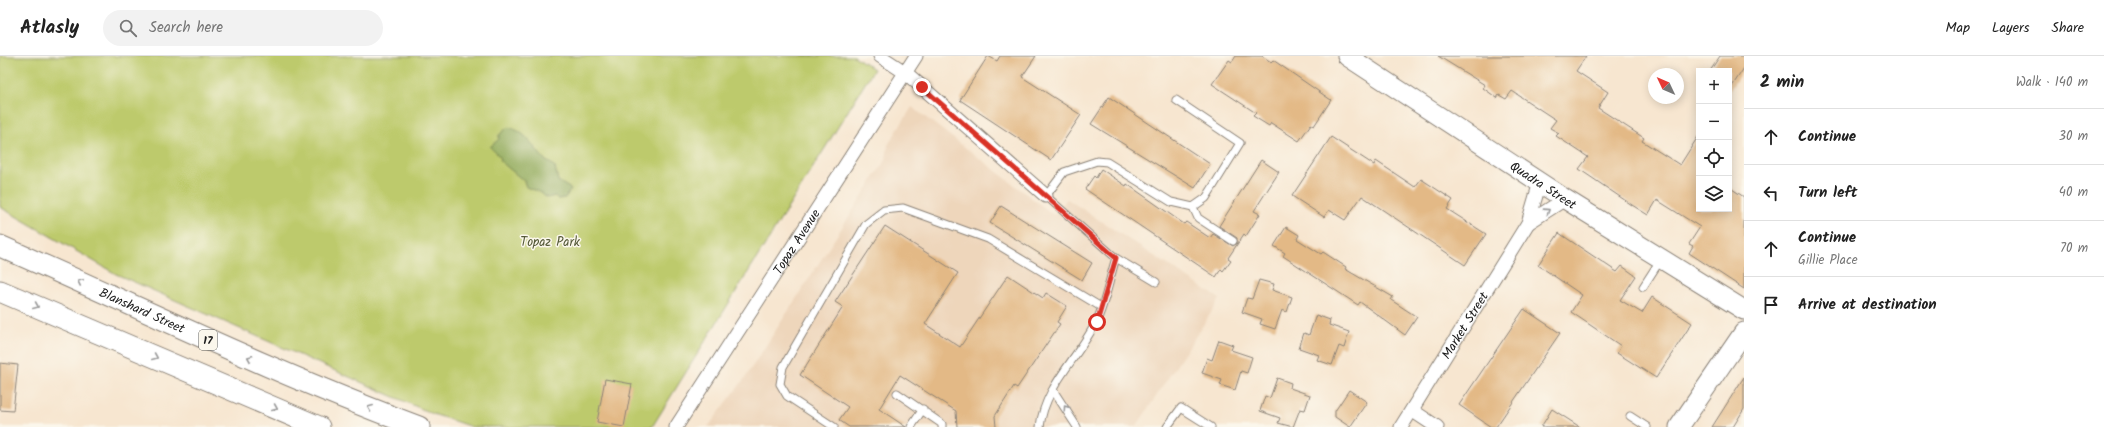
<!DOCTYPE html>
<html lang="en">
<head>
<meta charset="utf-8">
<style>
  body { margin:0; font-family:Kalam,sans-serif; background:#f2f2f2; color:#222 }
  .controls { position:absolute; right:12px; top:12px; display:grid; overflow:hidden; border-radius:0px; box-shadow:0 2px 10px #0003 }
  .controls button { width:36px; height:36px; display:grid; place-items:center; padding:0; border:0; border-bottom:1px solid #e0e0e0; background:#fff; color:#222; font:20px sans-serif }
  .compass { position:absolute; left:1648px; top:12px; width:36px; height:36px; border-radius:50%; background:#fff; box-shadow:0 2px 10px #0003; rotate:314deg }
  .stop { position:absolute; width:12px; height:12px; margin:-9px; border:3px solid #d93025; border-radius:50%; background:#fff }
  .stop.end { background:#d93025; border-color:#fff; box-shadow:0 1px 4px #0008 }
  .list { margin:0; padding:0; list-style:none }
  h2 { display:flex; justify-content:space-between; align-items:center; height:52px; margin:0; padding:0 16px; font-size:17px }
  h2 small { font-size:13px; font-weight:400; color:#767676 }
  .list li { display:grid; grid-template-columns:26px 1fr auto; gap:12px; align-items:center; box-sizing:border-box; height:56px; padding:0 16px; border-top:1px solid #e0e0e0 }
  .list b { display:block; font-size:15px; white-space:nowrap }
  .list p { margin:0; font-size:13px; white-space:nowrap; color:#767676 }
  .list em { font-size:13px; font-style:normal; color:#767676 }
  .icon { flex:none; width:22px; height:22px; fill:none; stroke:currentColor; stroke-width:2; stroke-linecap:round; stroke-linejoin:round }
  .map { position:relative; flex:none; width:1744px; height:371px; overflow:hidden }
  header { display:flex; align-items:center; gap:24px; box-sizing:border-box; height:56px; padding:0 20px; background:#fff; border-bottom:1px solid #e0e0e0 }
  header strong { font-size:19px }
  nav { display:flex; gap:22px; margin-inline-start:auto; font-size:14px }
  .search { width:280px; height:36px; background:#f2f2f2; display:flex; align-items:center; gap:10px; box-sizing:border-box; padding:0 14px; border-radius:22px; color:#767676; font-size:15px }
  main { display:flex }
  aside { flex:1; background:#fff }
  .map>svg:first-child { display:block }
  .built { fill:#eed6bb }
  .green { fill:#bdca6c; stroke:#6c7344 }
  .forest { fill:#96ae60; stroke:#59653e }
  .building { fill:#e3b986 }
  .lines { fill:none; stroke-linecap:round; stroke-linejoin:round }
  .service-casing { stroke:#8a8176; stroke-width:9 }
  .minor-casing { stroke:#8a8176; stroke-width:15 }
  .secondary-casing { stroke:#8a8176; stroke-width:21 }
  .primary-casing { stroke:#8a8176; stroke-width:23 }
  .service { stroke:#fff; stroke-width:7 }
  .minor { stroke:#fff; stroke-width:13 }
  .secondary { stroke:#fff; stroke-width:19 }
  .primary { stroke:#fff; stroke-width:21 }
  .oneway { stroke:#999 }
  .route { stroke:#d93025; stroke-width:5 }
  .labels { text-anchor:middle; stroke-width:3; stroke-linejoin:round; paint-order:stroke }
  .shield { fill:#fbf7ec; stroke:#5f5e5a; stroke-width:1 }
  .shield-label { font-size:12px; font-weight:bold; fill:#1c1c1c }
  .street-label { font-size:13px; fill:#1c1c1c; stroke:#fbf7ec }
  .park-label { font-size:13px; fill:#545938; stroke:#fbf7ec }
</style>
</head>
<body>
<header>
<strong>Atlasly</strong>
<div class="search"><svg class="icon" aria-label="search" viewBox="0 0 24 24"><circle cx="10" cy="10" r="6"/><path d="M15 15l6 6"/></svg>Search here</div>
<nav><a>Map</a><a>Layers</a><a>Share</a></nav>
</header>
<main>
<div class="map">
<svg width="1744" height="371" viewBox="0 0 1744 371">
  <rect width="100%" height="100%" fill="#fbf7ec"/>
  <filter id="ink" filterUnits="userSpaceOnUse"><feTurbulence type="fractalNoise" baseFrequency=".025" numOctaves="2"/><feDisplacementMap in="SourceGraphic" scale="8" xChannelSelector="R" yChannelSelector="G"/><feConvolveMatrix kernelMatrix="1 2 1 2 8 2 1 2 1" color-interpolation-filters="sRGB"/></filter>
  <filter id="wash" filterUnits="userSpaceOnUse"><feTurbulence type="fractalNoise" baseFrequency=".012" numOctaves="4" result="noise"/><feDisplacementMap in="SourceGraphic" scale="16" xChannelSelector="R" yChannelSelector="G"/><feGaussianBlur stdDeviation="0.9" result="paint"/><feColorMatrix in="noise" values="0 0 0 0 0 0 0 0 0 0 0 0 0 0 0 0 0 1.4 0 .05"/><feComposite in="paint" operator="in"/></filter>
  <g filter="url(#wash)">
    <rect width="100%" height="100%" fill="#f7e6d0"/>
    <path class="built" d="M912 51 1054 159 1067 143 1220 243 1136 371H708L745 322 886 103 888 89Z"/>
    <path class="green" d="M0 0H854L874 13 652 371H472L433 358 116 218 0 151Z"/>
    <path class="forest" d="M508 71C526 75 533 91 545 104 548 106 552 108 555 111L558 125 571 133 565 142 558 143 555 140 547 142 541 137 526 131 524 125 499 104 501 102 490 91 499 83V79Z"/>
    <g id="blocks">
      <path class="building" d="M988 0 997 5 1000 0H1036L1022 21 1081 59 1051 104 960 44Z
        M1236 0H1262L1271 6 1273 4 1331 44 1314 70 1311 68 1299 85 1271 67 1269 70 1253 60 1256 57 1212 28 1229 4 1232 6Z
        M1438 0H1586L1576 15 1608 36 1598 52 1644 82 1642 85 1680 109 1699 79V153H1729V131L1744 141V233L1689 197 1693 190 1689 188 1700 171 1657 144 1648 159 1632 149 1579 113 1588 101 1556 80 1559 77 1550 72 1556 64 1512 35 1506 43 1499 39 1497 42 1483 32 1485 29Z
        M1720 0H1744V12L1729 35V15H1710Z
        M1109 41 1210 108 1195 132 1091 68Z
        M1331 81 1374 109 1376 105 1415 131 1421 123 1453 144 1447 153 1486 178 1465 209 1362 140 1345 164 1329 154 1324 161 1292 140Z
        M1261 104 1279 116 1254 155 1260 158 1246 180 1244 178 1228 202 1231 204 1223 215 1221 213 1216 221 1085 133 1094 120 1096 122 1101 113 1126 130 1127 128 1184 168 1186 166 1210 182 1213 178 1233 190 1237 187V182L1219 170Z
        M1001 150 1092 207 1082 224 990 167Z
        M885 170 958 217 925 268 960 291 1008 219 1043 242 1046 237 1067 250 1057 266 1060 268 1017 332 1014 330 995 360 996 371H957L956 355 900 319 879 353 906 371H849L839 364 848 351 800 319 843 251 835 246Z
        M1286 171 1299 179 1297 183 1321 198 1323 196 1346 211 1345 213 1393 241 1391 244 1417 261 1405 279 1360 246 1358 249 1283 200 1285 197 1274 190Z
        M1559 177 1617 216 1622 210 1636 220 1620 244 1642 257 1652 241 1692 267 1656 322 1617 297 1621 290 1571 256 1582 239 1538 209Z
        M1259 224 1274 228 1272 234 1292 241 1287 256 1282 254 1275 273 1260 268 1262 263 1242 256 1247 242 1252 243Z
        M1524 253 1560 277 1496 371H1491L1459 349Z
        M1316 259 1330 264 1329 269 1349 276 1344 292 1339 290 1332 309 1317 304 1319 299 1299 292 1304 277 1309 279Z
        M1219 284 1233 289 1231 294 1252 301 1247 317 1241 315 1235 334 1220 329 1222 324 1202 317 1207 302 1212 304Z
        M0 307 18 309 13 355 0 354Z
        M1744 321V353L1733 371H1712Z
        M1277 322 1291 327 1290 332 1310 339 1305 354 1300 353 1293 371 1278 367 1280 362 1260 355 1265 340 1270 342Z
        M605 323 632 328 624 371 597 366Z
        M1349 334 1367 346 1350 371 1335 361V355Z
        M1552 353 1580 371H1541Z"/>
    </g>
  </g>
  <g filter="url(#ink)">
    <use href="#blocks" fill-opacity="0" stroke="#8a8176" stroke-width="1"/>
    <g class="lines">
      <g class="service-casing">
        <path id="service" d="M1193 151 1198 162 1233 185
          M1156 226 1116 202 1046 140 1064 116 1097 105 1107 106 1171 146 1193 151 1206 142 1240 87 1176 44
          M1643 231 1661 203
          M1053 334 1077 371
          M897 337 942 368V371
          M1630 360 1647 371
          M834 371 787 340 780 328 783 311 866 168 884 154 903 152 988 183 1101 251
          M911 371 923 353
          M1040 371C1044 331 1079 301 1096 266 1105 249 1110 220 1116 202
          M1167 371 1181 352 1211 371"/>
      </g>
      <g class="minor-casing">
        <g id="minor">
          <path d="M880 0 906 17 1046 140"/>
          <path d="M1528 167 1565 143"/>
          <path d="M1413 355 1437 371"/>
          <path id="s1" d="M676 371 916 0"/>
          <path id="s2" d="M1401 371 1528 167 1540 126"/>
        </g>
      </g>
      <g class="secondary-casing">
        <g id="secondary">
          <path id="s3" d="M1347 0 1565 143 1744 254"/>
          <path d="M1679 371 1744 276"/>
        </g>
      </g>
      <g class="primary-casing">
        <g id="primary">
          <path id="s4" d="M0 190C139 251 276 318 419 371"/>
          <path d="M0 235 319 371"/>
        </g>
      </g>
      <use href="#service" class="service"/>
      <use href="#minor" class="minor"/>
      <use href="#secondary" class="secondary"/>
      <use href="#primary" class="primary"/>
    </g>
    <defs><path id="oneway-chevron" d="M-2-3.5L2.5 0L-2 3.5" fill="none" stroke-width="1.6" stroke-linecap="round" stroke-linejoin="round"/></defs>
    <g class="oneway">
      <use href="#oneway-chevron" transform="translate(1547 155) rotate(-33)"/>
      <use href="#oneway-chevron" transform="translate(80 226) rotate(-155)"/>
      <use href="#oneway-chevron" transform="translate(36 250) rotate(23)"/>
      <use href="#oneway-chevron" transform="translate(155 301) rotate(23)"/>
      <use href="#oneway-chevron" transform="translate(250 302) rotate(-157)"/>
      <use href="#oneway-chevron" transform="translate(275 352) rotate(23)"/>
      <use href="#oneway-chevron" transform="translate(370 352) rotate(-158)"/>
      <use href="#oneway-chevron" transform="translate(1066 352) rotate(-125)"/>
    </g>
  </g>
  <g class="lines" filter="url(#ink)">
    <path class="route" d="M922 31 1116 202 1097 266"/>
  </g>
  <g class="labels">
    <rect class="shield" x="199" y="274" width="18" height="20" rx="3"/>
    <g class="shield-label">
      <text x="208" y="288">17</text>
    </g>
    <g class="street-label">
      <text dy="5" stroke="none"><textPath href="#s3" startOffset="235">Quadra Street</textPath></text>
      <text dy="5" stroke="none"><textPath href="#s1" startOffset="221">Topaz Avenue</textPath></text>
      <text dy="5" stroke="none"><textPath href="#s4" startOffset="156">Blanshard Street</textPath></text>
      <text dy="5" stroke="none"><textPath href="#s2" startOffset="120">Market Street</textPath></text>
    </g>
    <g class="park-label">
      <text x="550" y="190">Topaz Park</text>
    </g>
  </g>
</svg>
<div class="controls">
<button>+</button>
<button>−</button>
<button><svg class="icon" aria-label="locate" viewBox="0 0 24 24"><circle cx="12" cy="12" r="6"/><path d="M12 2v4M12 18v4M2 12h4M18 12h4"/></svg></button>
<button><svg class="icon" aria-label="layers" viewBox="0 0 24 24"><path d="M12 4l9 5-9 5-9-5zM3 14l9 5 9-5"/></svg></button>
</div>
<svg class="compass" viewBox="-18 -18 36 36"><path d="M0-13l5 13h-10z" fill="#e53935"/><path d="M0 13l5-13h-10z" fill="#767676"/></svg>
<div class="stop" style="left:1097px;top:266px"></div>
<div class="stop end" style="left:922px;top:31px"></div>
</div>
<aside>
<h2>2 min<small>Walk · 140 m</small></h2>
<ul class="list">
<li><svg class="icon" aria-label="ahead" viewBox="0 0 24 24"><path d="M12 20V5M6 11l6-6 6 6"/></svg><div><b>Continue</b></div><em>30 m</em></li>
<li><svg class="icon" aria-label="left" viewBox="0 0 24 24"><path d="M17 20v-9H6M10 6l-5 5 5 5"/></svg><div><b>Turn left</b></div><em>40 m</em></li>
<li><svg class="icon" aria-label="ahead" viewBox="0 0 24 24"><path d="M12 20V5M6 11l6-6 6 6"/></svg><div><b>Continue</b><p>Gillie Place</p></div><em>70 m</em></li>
<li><svg class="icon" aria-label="arrive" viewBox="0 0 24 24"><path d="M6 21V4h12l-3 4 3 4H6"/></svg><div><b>Arrive at destination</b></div></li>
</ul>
</aside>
</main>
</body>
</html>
